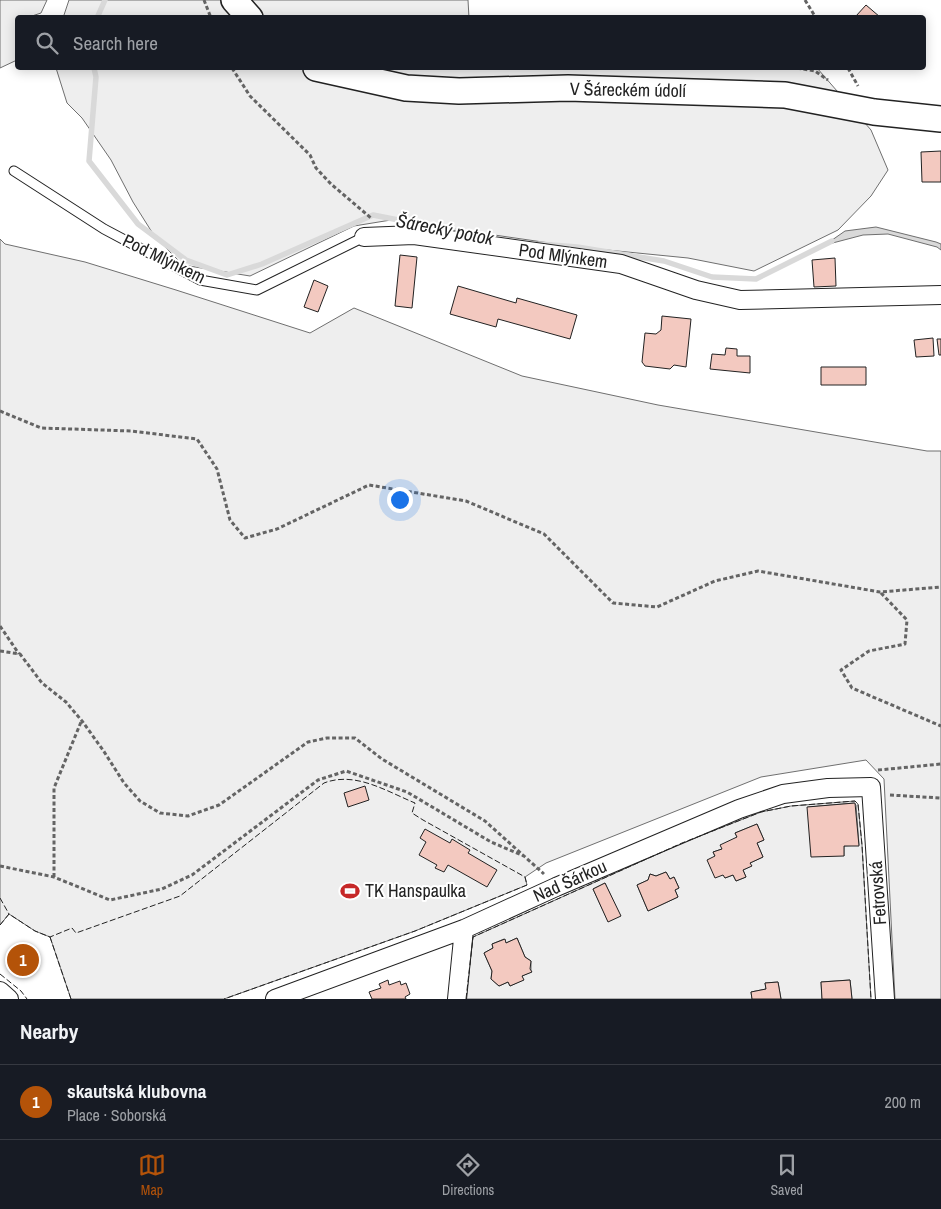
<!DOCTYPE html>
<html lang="en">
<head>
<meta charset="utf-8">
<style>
  body { margin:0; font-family:"Archivo Narrow",sans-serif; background:#20242c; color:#f1f3f6 }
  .you { position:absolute; left:399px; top:499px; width:18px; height:18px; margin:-12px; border:4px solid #fff; border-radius:50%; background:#1a73e8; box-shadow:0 0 0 8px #1a73e833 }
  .badge { display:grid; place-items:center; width:32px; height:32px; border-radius:50%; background:#b45309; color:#fff; font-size:16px; font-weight:700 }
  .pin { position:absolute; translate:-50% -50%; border:2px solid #fff; box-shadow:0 1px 5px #0006 }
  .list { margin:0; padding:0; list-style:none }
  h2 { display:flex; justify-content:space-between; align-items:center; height:65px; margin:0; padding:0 20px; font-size:21px }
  h2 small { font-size:16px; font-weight:400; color:#9ea1a6 }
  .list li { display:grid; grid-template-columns:32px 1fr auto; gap:15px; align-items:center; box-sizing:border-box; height:75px; padding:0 20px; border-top:1px solid #363941 }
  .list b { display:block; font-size:19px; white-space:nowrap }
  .list p { margin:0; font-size:16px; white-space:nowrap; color:#9ea1a6 }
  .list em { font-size:16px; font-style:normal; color:#9ea1a6 }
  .icon { flex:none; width:28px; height:28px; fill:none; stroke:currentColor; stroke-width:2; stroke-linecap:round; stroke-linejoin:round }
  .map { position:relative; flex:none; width:941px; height:999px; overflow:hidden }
  .search { position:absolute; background:#171b24; box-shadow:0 2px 12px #0003; left:15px; right:15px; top:15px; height:55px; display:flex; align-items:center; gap:12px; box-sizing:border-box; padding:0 18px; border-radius:5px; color:#9ea1a6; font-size:19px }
  .sheet { height:140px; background:#171b24 }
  nav { display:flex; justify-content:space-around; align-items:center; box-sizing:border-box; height:70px; border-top:1px solid #363941; background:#171b24; font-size:14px; color:#9ea1a6 }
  nav a { display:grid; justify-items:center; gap:2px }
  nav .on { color:#b45309 }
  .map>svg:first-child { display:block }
  .green { fill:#eee; stroke:#6f6f6f; fill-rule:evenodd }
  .water { fill:#d9d9d9; stroke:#6f6f6f }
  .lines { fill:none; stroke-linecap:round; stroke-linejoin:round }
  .stream { stroke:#d9d9d9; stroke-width:5.5 }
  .building { fill:#f3c9c0; stroke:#222 }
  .lane-casing { stroke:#222; stroke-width:11 }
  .street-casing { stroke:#222; stroke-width:20 }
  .secondary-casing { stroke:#222; stroke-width:28 }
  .path { stroke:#646464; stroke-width:3; stroke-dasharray:4 2.5; stroke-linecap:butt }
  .lane { stroke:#fff; stroke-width:9 }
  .street { stroke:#fff; stroke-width:18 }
  .secondary { stroke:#fff; stroke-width:25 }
  .fence { stroke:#222; stroke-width:1; stroke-dasharray:6 2.5; stroke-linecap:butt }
  .labels { text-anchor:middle; stroke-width:4; stroke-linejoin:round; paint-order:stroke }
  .street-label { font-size:18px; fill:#222; stroke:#fff }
  .poi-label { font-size:18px; fill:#222; stroke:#fff; text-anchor:start }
  .water-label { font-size:19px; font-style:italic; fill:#222; stroke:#fff }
</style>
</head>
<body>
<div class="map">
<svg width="941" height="999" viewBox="0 0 941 999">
  <rect width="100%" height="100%" fill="#fff"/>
  <path class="green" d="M0 0H47L41 13 29 17 18 18 17 60 0 68Z
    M69 0H468L469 18H63Z
    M56 68H817L871 130 888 170 871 196 838 230 754 271 688 258 577 247 391 220 354 226 250 276 183 265 155 237 133 202 111 160 82 118 67 103Z
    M0 239 5 244 85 262 176 290 310 333 354 308 522 376 658 405 927 451H941V999H895L884 779 866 760 761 777 546 863 525 877 527 885 415 931 224 999H71L50 937 35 931 9 914 0 925Z
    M855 801 858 804 862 845 871 999H852L850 980 821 982 822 999H781L778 982 765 983 766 989 751 992 752 999H466L473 937 682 843 761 812 791 806ZM854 803 856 805 859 845 844 846V856L808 807ZM757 824 764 840 757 843 763 857 750 863 751 866 743 870 746 877 736 881 733 875 725 878 713 852 722 849 737 837 735 833ZM666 872 670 879 674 877 679 888 675 890 678 897 648 911 637 885 648 880 650 874 656 876ZM605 883 620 916 608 921 593 889ZM517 938 525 957 531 961V972L522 976 523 980 510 986 508 982 499 986 491 979 492 971 484 953 493 948 492 944 504 939 506 943Z"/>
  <path class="water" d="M876 227 936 242 941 244V250L937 247 888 234 863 235 825 245 845 231Z"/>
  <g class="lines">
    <path class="stream" d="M97 18 105 0
      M94 68 96 77 89 161 138 224 186 260 227 275 262 264 373 215 470 234
      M539 244 577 247 664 261 712 277 756 279 832 241"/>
  </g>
  <path class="building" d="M866 5 880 17V18H853L855 15 856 16Z
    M941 151V182H922L921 152Z
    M400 255 417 257 412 308 395 306Z
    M835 258 836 286 814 287 812 260Z
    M314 280 328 286 318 312 304 307Z
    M458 286 516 303 517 298 577 315 570 339 498 319 496 327 450 314Z
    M662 316 691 319 686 367 674 365 670 369 645 366 642 362 645 333 656 334 661 330Z
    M933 338 934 356 916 357 914 340Z
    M937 339H941V355H939Z
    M726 348 737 349V356H750V373L710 369 712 354 725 355Z
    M821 367H866V385H821Z
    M365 786 369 800 348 807 344 793Z
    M855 803 859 846H844V856L811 857 807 807Z
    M757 824 764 840 757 843 763 857 750 863 752 866 743 870 746 877 736 881 733 875 725 878 723 875 715 878 707 860 715 856 713 852 722 849 720 845 737 837 735 833Z
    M425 829 450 843 452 839 470 850 468 853 497 870 487 887 448 865 444 872 435 868 437 865 419 855 426 842 420 838Z
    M666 872 670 879 674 877 679 888 675 890 678 897 648 911 637 885 648 880 650 874 656 876Z
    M605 883 621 916 608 922 593 889Z
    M517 938 525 957 531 961 530 969 532 972 522 976 524 980 510 986 508 982 499 986 491 979 492 971 484 953 493 948 492 944 505 939 506 943Z
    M23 945 37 956 26 970 21 965 18 970 9 964Z
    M388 980 389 985 400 981 401 985 406 983 410 994 405 997 406 999H372L369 992 381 988 379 984Z
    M850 980 852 999H822L821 982Z
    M778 982 781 999H752L751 992 766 989 765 983Z"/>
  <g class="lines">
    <g class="lane-casing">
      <path id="lane" d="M14 171 104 229 200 280 257 290 364 237"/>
    </g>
    <g class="street-casing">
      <path id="street" d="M364 237 414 235 621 264 696 290 740 300 941 295
        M0 991 9 999
        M275 999 464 929 556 887 739 809 783 794 828 788 871 787 885 999
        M457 999 464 929"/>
    </g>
    <g class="secondary-casing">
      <path id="secondary" d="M234 0 250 18
        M316 68 406 88 459 91 568 88 785 95 874 112 941 119"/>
    </g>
    <path class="path" d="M204 0 211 18
      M805 0 816 18
      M232 68 250 96 310 155 316 168 331 184 371 218
      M797 68 815 71 828 80
      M848 68 858 86
      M0 411 41 428 131 431 197 439 217 469 230 520 245 538 277 529 369 485 466 501 544 534 613 603 657 607 715 581 758 571 880 592 941 587
      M881 593 907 620 905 644 869 651 841 670 852 688 941 726
      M0 626 19 654
      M0 651 20 654 42 683 66 702 82 721 103 750 124 783 140 801 160 813 188 816 219 805 308 742 327 738H355L382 759 485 821 524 856
      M878 770 941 764
      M890 795 941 798
      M0 866 54 877 110 900 162 889 192 875 318 780 346 771 407 792 491 842 524 856 544 874
      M54 877V788L81 722"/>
    <use href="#lane" class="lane"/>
    <use href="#street" class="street"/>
    <use href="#secondary" class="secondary"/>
    <path class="fence" d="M0 898 9 914 8 915
      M0 925 9 914 35 931 50 937 72 928 76 933 180 896 324 783C355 771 386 791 415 803L412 813 423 820 525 877 527 885 415 931 224 999
      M50 937 71 999
      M0 974 21 991 27 999
      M466 999 473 937 682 843 761 812 791 806 855 801 858 804 862 845 871 999"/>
  </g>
  <defs>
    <g id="stadium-bare" transform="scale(1.5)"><path d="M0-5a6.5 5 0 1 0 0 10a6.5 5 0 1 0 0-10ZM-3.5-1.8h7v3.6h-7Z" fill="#c62828" stroke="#fff" stroke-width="2.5" paint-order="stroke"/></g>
  </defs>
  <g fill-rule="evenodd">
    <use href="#stadium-bare" x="350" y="891"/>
  </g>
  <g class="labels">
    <g class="street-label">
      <text transform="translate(628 90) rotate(1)" y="6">V Šáreckém údolí</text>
      <text transform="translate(563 256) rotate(8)" y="6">Pod Mlýnkem</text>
      <text transform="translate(164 259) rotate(26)" y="6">Pod Mlýnkem</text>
      <text transform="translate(570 881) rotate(-24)" y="6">Nad Šárkou</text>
      <text transform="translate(878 893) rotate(-94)" y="6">Fetrovská</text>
    </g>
    <g class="poi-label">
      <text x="365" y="897">TK Hanspaulka</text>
    </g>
    <g class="water-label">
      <text transform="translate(445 229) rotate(11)" y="7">Šárecký potok</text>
    </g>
  </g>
</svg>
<div class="you"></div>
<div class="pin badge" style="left:23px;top:960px">1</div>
<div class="search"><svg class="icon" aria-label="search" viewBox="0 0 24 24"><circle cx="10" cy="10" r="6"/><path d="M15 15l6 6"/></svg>Search here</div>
</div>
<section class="sheet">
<h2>Nearby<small></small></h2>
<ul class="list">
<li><span class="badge">1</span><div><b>skautská klubovna</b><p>Place · Soborská</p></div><em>200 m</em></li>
</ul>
</section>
<nav>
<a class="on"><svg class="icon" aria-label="map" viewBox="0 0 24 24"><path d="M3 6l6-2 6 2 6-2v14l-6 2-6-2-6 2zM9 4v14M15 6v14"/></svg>Map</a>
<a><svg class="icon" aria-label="directions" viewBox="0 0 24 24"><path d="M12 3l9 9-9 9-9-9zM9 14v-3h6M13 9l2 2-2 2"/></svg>Directions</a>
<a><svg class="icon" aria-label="saved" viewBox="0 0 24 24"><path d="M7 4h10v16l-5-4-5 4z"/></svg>Saved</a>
</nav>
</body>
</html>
